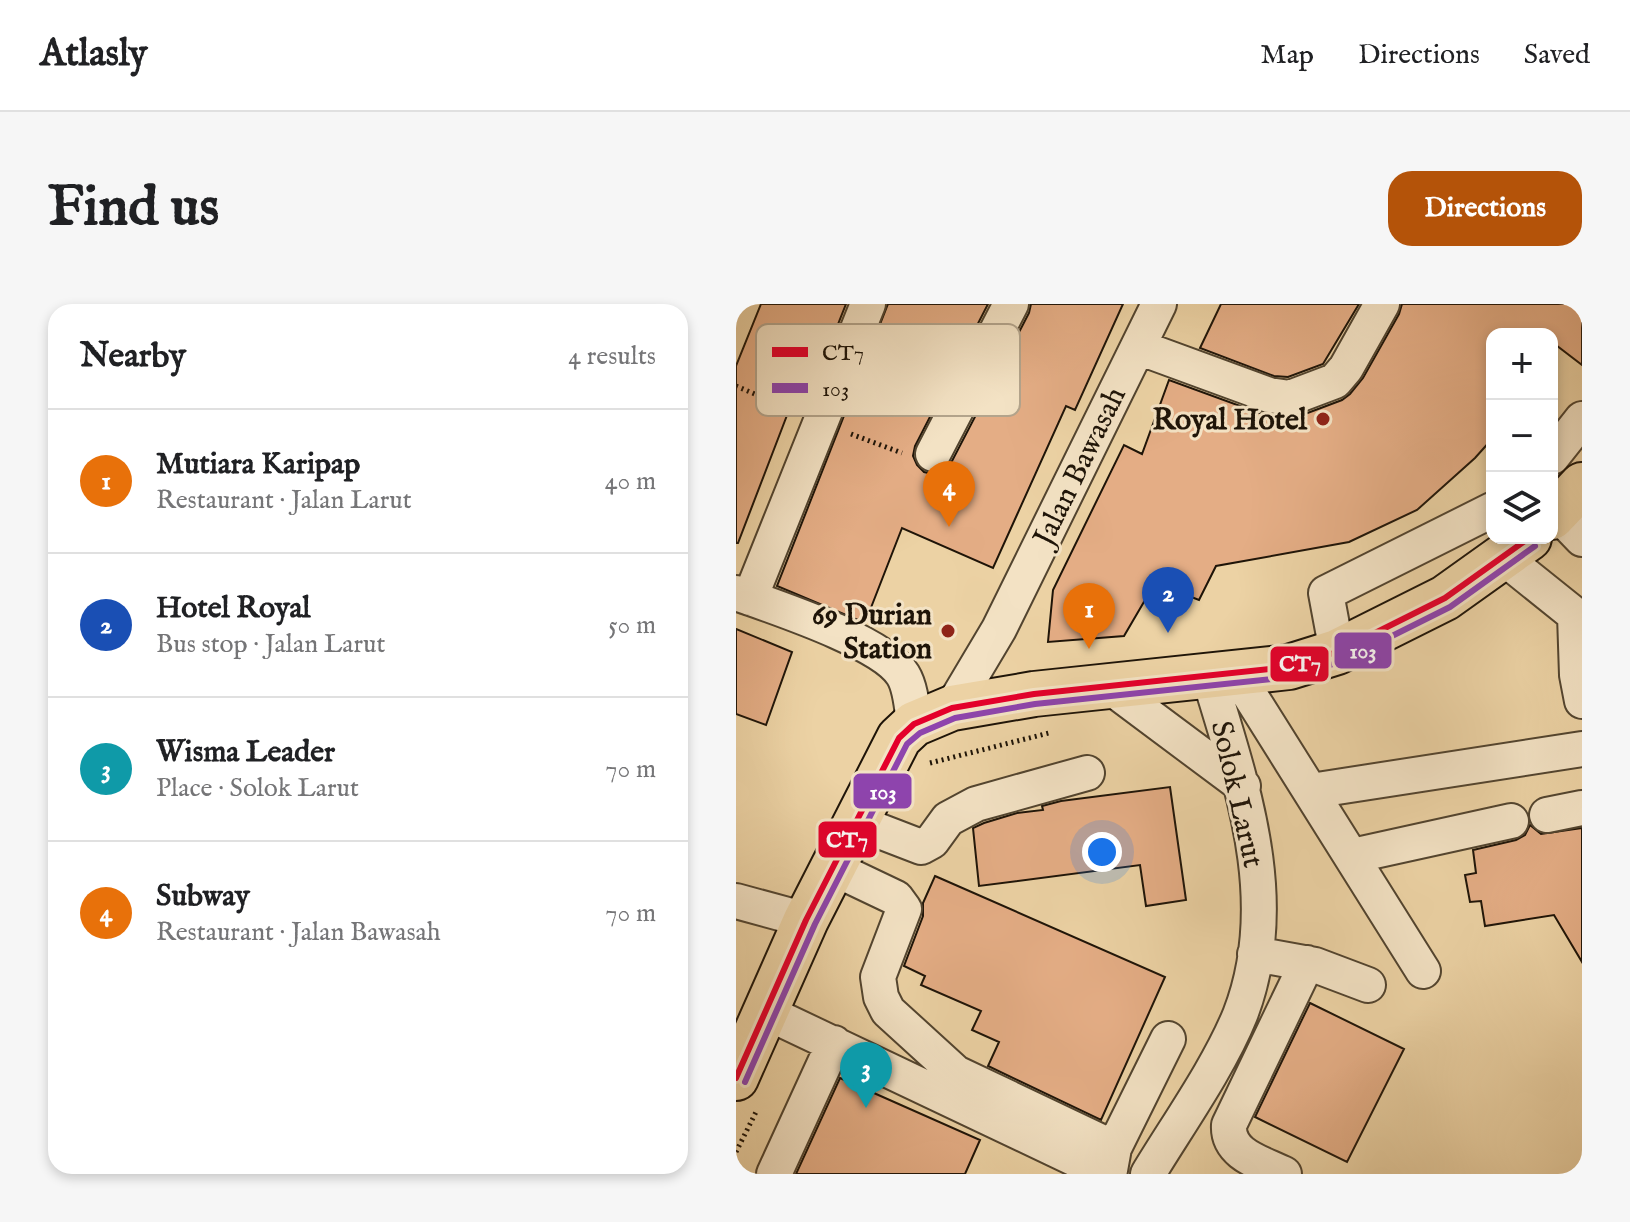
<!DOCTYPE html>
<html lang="en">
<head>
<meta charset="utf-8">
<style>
  body { margin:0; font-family:"IM FELL English",serif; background:#f6f6f6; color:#202124 }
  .controls { position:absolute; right:24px; top:24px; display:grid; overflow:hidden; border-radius:16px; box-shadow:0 4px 12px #0003 }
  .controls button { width:72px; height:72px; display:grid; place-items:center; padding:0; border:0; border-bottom:2px solid #e0e0e0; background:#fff; color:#202124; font:40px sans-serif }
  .you { position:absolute; left:366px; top:548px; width:28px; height:28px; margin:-20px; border:6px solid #fff; border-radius:50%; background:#1a73e8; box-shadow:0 0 0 12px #1a73e833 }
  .badge { display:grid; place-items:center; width:52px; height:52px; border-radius:50%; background:#b45309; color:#fff; font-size:26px; font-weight:700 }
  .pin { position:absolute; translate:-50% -66px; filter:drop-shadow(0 2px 4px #0008) }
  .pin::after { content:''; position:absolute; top:42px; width:28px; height:24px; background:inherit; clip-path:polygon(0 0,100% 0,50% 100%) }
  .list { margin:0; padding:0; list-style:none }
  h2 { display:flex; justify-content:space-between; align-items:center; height:104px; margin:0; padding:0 32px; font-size:34px }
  h2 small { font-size:26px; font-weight:400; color:#757577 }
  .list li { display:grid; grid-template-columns:52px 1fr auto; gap:24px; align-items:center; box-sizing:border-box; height:144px; padding:0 32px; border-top:2px solid #e0e0e0 }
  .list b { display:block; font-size:30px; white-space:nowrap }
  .list p { margin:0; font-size:26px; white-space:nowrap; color:#757577 }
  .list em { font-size:26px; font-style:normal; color:#757577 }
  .icon { flex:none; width:44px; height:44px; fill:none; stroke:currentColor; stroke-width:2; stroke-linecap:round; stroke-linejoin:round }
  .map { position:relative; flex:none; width:846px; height:870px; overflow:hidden; border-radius:24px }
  header { display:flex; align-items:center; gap:48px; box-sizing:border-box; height:112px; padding:0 40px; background:#fff; border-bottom:2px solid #e0e0e0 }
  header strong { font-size:38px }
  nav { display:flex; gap:44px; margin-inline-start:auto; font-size:28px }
  .intro { display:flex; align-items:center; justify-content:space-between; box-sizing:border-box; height:192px; padding:0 48px }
  h1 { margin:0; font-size:56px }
  .button { padding:20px 36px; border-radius:24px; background:#b45309; color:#fff; font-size:28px; font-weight:700 }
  main { display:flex; gap:48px; padding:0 48px }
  aside { flex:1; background:#fff; border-radius:24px; box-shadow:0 4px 12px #0003 }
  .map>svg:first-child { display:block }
  .building { fill:#e4ad85; stroke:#1e1408; stroke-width:2 }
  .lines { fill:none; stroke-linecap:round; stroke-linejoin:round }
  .minor-casing { stroke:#52442f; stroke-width:38 }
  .major-casing { stroke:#1e1408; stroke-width:48 }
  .path { stroke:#1e1408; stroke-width:5; stroke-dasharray:2 4; stroke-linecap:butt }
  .minor { stroke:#f3e2c4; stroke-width:34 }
  .major { stroke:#ecd2a4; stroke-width:44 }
  .bus-1-casing { stroke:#f3e2c4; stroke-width:12 }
  .bus-2-casing { stroke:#f3e2c4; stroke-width:12 }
  .bus-1 { stroke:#e4002b; stroke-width:6 }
  .bus-2 { stroke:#8e44ad; stroke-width:6 }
  .poi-dot { fill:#8f2418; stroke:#f3e2c4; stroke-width:3 }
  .labels { text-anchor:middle; stroke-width:6; stroke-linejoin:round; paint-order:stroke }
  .poi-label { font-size:30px; font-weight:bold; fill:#1e1408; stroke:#f3e2c4; text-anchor:end }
  .street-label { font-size:30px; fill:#1e1408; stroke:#f3e2c4 }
  .key { fill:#f3e2c4; stroke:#b3a48c; stroke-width:2 }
  .key-label { font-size:22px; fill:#1e1408 }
  .line-badge { stroke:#f3e2c4; stroke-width:3 }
  .badge-label { font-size:22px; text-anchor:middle; font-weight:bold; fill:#fff }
</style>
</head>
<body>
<header>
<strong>Atlasly</strong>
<nav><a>Map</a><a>Directions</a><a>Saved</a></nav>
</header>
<div class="intro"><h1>Find us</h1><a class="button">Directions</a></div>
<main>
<aside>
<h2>Nearby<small>4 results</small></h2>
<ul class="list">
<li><span class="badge" style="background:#e8710a">1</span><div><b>Mutiara Karipap</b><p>Restaurant · Jalan Larut</p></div><em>40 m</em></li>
<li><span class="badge" style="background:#1a4fb4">2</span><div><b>Hotel Royal</b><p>Bus stop · Jalan Larut</p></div><em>50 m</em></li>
<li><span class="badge" style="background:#0f9aa8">3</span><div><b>Wisma Leader</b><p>Place · Solok Larut</p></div><em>70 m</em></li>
<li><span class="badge" style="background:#e8710a">4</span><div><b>Subway</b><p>Restaurant · Jalan Bawasah</p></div><em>70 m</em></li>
</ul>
</aside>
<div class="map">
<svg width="846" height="870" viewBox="0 0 846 870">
  <rect width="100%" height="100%" fill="#ecd2a4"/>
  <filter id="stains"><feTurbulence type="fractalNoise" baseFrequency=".0025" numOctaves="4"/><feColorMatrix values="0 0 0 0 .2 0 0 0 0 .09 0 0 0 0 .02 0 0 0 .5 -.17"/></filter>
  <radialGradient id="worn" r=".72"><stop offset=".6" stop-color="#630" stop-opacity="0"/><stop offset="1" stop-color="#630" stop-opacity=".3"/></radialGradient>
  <path class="building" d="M25 0H110L76 86 63 80 2 239H0V62Z
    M152 0H252L179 142 177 152 181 161 188 168 197 170 207 167 215 159 293 9 295 0H387L339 106 330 102 257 264 166 224 129 319 41 282Z
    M485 0H623L587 60 552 73 538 72 464 44Z
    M666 0H846V61L816 38V30H756V135L739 154 681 206 613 238 480 262 463 296 419 279 388 332 312 338 317 286 388 141 406 150 433 76 526 110 561 113 606 96 614 90 627 74 663 10Z
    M0 325 56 348 30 421 0 410Z
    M434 483 450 596 410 602 404 561 243 582 237 524 248 519 281 509 307 506 306 502 325 497Z
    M794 521 805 530 846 524V658L818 611 749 622 745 597 734 598 729 571 740 569 737 546 780 536 789 531Z
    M199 572 429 673 365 816 252 762 263 738 236 726 245 707 185 681 189 672 168 662 187 612V599Z
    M574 699 668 745 611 858 519 813Z
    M104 774 244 836 229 870H60Z"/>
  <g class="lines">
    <g class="minor-casing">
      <path id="minor" d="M402 43 533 91 554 94 599 77 610 64 646 0
        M197 150 275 0
        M816 153 846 115
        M821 209 846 235
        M768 254 839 311 841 371 846 397
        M0 289C39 303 147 338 167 371 175 384 176 404 178 420
        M14 294 132 0
        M601 348 590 289 756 206
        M500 369 687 667
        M373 382 507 482
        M216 404 263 325 423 0
        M575 487 846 445
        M811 511 846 504
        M120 518 185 543 196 537 212 515 240 500 351 469
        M616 552 775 517
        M97 564 160 594 168 605 142 673 145 693 152 707 220 769 378 844
        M0 597 70 616
        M519 650 579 661 632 681
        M30 708 371 870
        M374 866 378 844 432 735
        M38 870 98 739
        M412 870C441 822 483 763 504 711 548 598 506 482 473 372
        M548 870C526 859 491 851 493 821L571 659"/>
    </g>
    <g class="major-casing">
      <path id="major" d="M816 213 846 181
        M0 774 70 616 163 434 178 420 216 404 298 390 553 363 601 348 709 294 793 234"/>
    </g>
    <path class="path" d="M0 82 54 105
      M115 130 166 149
      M194 459 313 429
      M0 848 20 808"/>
    <use href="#minor" class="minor"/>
    <use href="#major" class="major"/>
    <g class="bus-1-casing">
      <path id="bus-1" d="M0 774 70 616 163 434 178 420 216 404 298 390 553 363 601 348 709 294 793 234"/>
    </g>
    <g class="bus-2-casing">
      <path id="bus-2" d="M9 778 79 620 171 440 184 429 219 414 299 400 554 373 604 358 714 303 799 242"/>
    </g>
    <use href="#bus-1" class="bus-1"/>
    <use href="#bus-2" class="bus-2"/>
  </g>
  <g class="poi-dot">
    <circle cx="587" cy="115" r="8"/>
    <circle cx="212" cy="327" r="8"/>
  </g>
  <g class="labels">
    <g class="poi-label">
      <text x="571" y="125">Royal Hotel</text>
      <text x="196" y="320">69 Durian<tspan x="196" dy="34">Station</tspan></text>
    </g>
    <g class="street-label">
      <text transform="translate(343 162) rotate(-64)" y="10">Jalan Bawasah</text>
      <text transform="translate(502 490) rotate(77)" y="10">Solok Larut</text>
    </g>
  </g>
  <rect x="20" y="20" width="264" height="92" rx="12" class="key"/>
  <rect x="36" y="43" width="36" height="10" fill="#e4002b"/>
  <rect x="36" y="79" width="36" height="10" fill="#8e44ad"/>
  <g class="key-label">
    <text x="86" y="56">CT7</text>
    <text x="86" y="92">103</text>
  </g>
  <g class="line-badge">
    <rect x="597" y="327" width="60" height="39" rx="8" fill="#8e44ad"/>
    <rect x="533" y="341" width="61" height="38" rx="8" fill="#e4002b"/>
    <rect x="116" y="468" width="61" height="38" rx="8" fill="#8e44ad"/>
    <rect x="81" y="516" width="61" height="39" rx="8" fill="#e4002b"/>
  </g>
  <g class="badge-label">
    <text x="627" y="354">103</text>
    <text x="564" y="367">CT7</text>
    <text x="147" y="495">103</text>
    <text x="111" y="543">CT7</text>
  </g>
  <rect width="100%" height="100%" filter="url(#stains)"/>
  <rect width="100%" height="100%" fill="url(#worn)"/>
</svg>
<div class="controls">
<button>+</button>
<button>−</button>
<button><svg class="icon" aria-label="layers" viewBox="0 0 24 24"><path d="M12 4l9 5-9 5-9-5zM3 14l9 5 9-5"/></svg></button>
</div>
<div class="you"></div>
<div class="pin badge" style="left:353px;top:345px;background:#e8710a">1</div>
<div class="pin badge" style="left:432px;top:329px;background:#1a4fb4">2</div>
<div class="pin badge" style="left:130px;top:804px;background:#0f9aa8">3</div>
<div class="pin badge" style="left:213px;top:223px;background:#e8710a">4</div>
</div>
</main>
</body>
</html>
